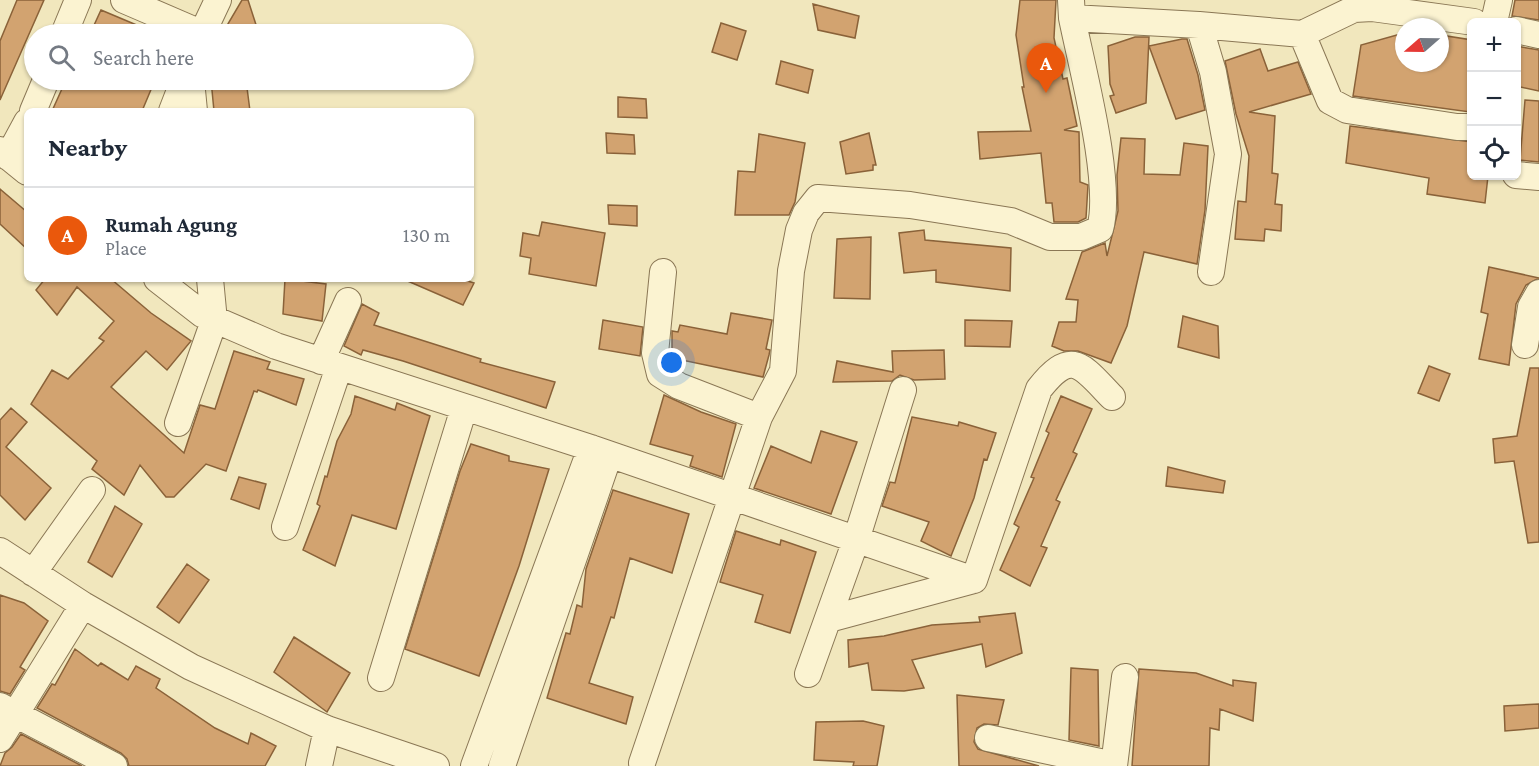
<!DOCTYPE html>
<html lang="en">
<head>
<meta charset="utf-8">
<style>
  body { margin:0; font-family:"Crimson Pro",serif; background:#f2f2f3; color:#1f2937 }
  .controls { position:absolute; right:18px; top:18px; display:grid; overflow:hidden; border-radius:9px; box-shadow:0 2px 4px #0004 }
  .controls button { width:54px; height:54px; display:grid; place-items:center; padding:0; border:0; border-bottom:2px solid #e0e1e3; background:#fff; color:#1f2937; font:30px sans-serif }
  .compass { position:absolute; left:1395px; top:18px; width:54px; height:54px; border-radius:50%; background:#fff; box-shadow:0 2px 4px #0004; rotate:250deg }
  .you { position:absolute; left:672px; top:363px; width:21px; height:21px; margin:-15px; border:4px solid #fff; border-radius:50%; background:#1a73e8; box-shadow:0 0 0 9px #1a73e833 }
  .badge { display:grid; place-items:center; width:39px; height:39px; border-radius:50%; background:#ea580c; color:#fff; font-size:20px; font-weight:700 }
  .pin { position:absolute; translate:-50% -50px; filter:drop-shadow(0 2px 3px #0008) }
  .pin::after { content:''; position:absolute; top:32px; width:21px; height:18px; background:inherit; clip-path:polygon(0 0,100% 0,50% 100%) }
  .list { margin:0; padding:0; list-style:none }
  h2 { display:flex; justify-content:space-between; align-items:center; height:78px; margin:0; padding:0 24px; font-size:26px }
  h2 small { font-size:20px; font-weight:400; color:#747a83 }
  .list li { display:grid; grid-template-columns:39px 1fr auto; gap:18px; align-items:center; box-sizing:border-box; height:96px; padding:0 24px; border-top:2px solid #e0e1e3 }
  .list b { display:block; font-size:22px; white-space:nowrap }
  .list p { margin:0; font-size:20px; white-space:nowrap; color:#747a83 }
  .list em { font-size:20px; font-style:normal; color:#747a83 }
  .icon { flex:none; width:33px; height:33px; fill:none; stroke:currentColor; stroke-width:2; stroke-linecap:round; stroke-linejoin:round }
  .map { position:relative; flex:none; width:1539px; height:766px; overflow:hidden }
  .search { position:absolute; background:#fff; box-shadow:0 2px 4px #0004; left:24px; top:24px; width:450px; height:66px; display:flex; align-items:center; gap:15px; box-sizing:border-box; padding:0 21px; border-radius:33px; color:#747a83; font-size:22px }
  .panel { position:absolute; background:#fff; box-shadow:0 2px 4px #0004; left:24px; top:108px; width:450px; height:174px; border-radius:9px }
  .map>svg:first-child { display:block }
  .building { fill:#d2a370; stroke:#8a6239; stroke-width:1.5 }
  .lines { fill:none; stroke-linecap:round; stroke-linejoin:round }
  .street-casing { stroke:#8a7755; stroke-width:28 }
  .street { stroke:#fbf3d1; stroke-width:26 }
</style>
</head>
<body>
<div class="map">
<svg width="1539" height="766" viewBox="0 0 1539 766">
  <rect width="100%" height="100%" fill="#f1e7bd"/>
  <path class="building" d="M17 0H44L0 100V41Z
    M242 0H248L259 34H222Z
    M1020 0H1056L1054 38 1063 79 1067 78 1077 126 1064 130 1079 132 1080 182 1088 185 1086 218 1078 222H1054L1052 203H1046L1041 153 980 159 978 132 1031 131 1022 87H1024L1016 35Z
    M1515 0H1539V20L1512 16Z
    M813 4 859 16 855 38 818 30Z
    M101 10 158 34H90Z
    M721 23 746 31 737 60 712 52Z
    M1404 33V63H1440V35L1472 40 1470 112 1353 96 1361 45Z
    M1135 37H1149L1146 103 1116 113 1110 96 1114 95 1110 84 1108 46Z
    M1182 39H1187L1198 75 1205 110 1176 119 1149 46Z
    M1516 46 1539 50V91L1516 86Z
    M1260 49 1268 71 1298 62 1311 94 1249 112 1275 116 1272 173 1278 174 1275 204 1282 205 1281 231 1265 229 1264 241 1235 239 1238 201 1246 202 1249 156 1236 114 1225 61Z
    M781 61 813 70 808 93 776 84Z
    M66 80H155L142 111H52Z
    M211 80H246L250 111H214Z
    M618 97 646 99 647 118 618 117Z
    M1525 100 1539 101V162L1520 160Z
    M1350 126 1472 142V176H1488L1485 203 1427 194 1429 178 1346 163Z
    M606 133 634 135 635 154 607 153Z
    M869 133 876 165H873V170L846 174 840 142Z
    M759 134 805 143 795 202 789 215H735L738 171 755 172Z
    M1121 138 1145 139 1144 174 1180 175 1184 143 1208 146 1205 210 1197 264 1144 252 1127 326 1111 363 1078 351H1064L1052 346 1059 322H1076L1078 300 1066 299 1082 252 1105 243 1107 256 1118 211 1117 175Z
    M0 189 27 212V249L0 224Z
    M608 205 637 206V226L609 224Z
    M542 222 605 233 596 286 529 274 531 258 520 256 523 233 539 236Z
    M924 230 925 240 1011 248 1010 291 936 282V270L904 273 899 233Z
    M871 237 870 299 834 298 837 239Z
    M1489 267 1539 278 1526 285 1516 304 1509 365 1479 359 1488 314 1481 312Z
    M45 279H111L151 313 191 341 167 370 146 351 111 387 184 453 200 405 215 409 234 351 270 362 267 369 304 379 296 405 258 390 257 392 254 391 226 471 206 464 174 497H166L140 465 124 495 92 469 97 461 31 404 52 370 68 379 104 341 99 338 114 321 77 287 57 315 36 290Z
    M285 279 326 284 322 321 283 314Z
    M403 279H461L474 283 463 305Z
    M362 304 379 313 374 325 481 359 480 362 555 382 546 408 403 361 363 350 361 355 344 346Z
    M731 313 772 320 766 349 770 350 769 355 763 377 672 358V331L678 332 680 325 727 334Z
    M1183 316 1218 326 1219 358 1178 347Z
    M603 320 643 327 640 356 599 349Z
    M965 320 1012 321 1010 347 965 346Z
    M944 350 945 379 914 380 900 375 892 381 833 382 837 361 893 372 892 351Z
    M1429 366 1450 374 1439 401 1418 393Z
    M1530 368H1539V542L1528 543 1514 461 1495 463 1493 439 1517 436Z
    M664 395 701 412 736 424 722 477 690 466 693 456 650 444Z
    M355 396 395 410 397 403 430 416 396 529 352 515 335 566 303 550 320 506 317 504 325 476 327 477 337 441 351 414Z
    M1061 396 1092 409 1073 452 1077 454 1056 500 1060 502 1041 546 1047 548 1030 586 1000 570 1019 527 1014 524 1034 478 1031 477 1049 433 1046 431Z
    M11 408 27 422 6 447 51 488 25 520 0 495V420Z
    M912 417 958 426 959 422 996 433 987 460 984 459 974 498 951 556 921 541 929 522 882 506 890 482 895 483Z
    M821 431 857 442 831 514 754 488 771 446 811 463Z
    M471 444 509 456V461L549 469 519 566 479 676 405 649 460 471Z
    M1168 467 1225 481 1223 493 1166 486Z
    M239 477 266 484 259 509 231 499Z
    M613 490 689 514 672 573 630 558 614 618 611 617 589 683 633 697 626 724 547 698 566 633 570 634 577 605 582 607 586 569Z
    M115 506 142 524 112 577 88 562Z
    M736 531 780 545 781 540 816 552 790 633 755 622 763 595 720 582Z
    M187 564 209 580 179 623 157 607Z
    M0 595 24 603 48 621 20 667 25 670 10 694 0 691Z
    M1015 613 1022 653 986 667 982 644 912 660 924 688 904 691 872 690 868 663 849 667 848 640 884 636 932 625 980 622 979 617Z
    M294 637 350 673 327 712 274 672Z
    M75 649 98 666 101 663 128 680 136 666 160 679 156 688 215 728 248 744 251 733 276 746 265 766H129L127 759 121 753 37 708 52 684 55 685Z
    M1071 668 1098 670 1099 746 1069 740Z
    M1139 669 1196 673 1233 686V680L1256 683 1253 721 1220 709 1219 730 1210 728 1209 766H1132Z
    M957 695 1004 700 998 725 984 724 977 728 974 742 978 749 1039 766H959Z
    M1539 704V728L1505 731 1504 706Z
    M863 721 884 726 877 766H853L854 762 814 760 816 722Z
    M21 734 82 766H0L5 753 12 747Z"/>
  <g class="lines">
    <g class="street-casing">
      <path id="street" d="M124 0 203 34
        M1072 18 1199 25 1302 34 1354 9 1372 8 1474 22
        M1494 22 1499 0
        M1199 25 1213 72 1228 154 1211 272
        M1516 30 1539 35
        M64 34 78 0
        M202 34 218 0
        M1302 34 1330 101 1347 110 1457 127H1472
        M191 80 194 111
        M33 111 46 80
        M172 111 184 80
        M0 150 27 172
        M8 157 27 122
        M1516 175 1539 177
        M663 272 655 353 660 374 679 386 759 417
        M157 279 202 314 276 346 591 448 974 580
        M1525 345 1531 307 1539 293
        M321 361 348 301
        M178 423 214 321 210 279
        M285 527 339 367
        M0 551 83 605 191 667 327 729 436 766
        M33 573 92 490
        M974 580 1039 389C1072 347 1082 366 1112 397
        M829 619 974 580
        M808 674 856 540 903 390
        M381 678 464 408
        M0 706 114 766
        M988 738 1114 765
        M0 739 83 605
        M642 763 759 417 783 371 791 271 799 230 806 213 818 198 910 205 1011 221 1050 237H1081L1100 229C1113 183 1082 68 1072 18L1071 0
        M319 766 327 729
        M474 766 591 448
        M502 766 609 455
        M1114 766 1125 677"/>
    </g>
    <use href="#street" class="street"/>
  </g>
</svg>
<div class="controls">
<button>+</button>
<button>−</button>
<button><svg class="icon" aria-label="locate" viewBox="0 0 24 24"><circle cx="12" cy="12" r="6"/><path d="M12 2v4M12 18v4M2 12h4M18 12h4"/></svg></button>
</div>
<svg class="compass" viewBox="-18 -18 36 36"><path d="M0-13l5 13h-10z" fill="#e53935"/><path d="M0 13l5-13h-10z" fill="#747a83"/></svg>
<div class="you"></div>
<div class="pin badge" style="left:1046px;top:93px">A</div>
<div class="search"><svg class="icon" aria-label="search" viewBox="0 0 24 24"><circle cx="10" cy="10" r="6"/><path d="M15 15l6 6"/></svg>Search here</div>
<section class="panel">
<h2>Nearby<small></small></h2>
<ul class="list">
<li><span class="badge">A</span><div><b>Rumah Agung</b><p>Place</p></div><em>130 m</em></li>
</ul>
</section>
</div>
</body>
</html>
